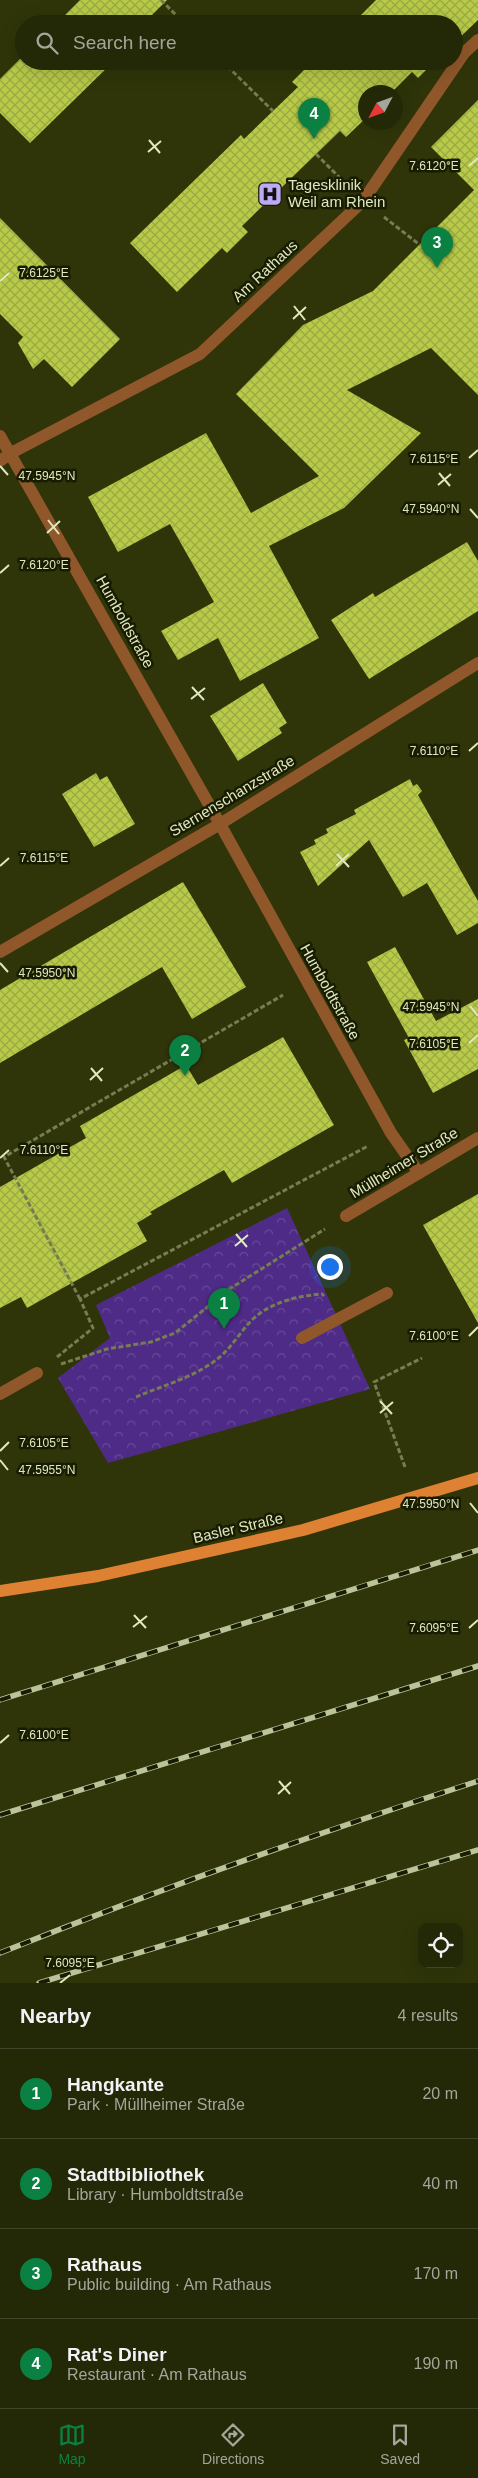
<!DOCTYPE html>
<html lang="en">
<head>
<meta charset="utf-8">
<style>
  body { margin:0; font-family:Helvetica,sans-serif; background:#2f3415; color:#f1f3f6 }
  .controls { position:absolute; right:15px; bottom:15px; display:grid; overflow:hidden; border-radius:10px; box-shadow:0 5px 20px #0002 }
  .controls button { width:45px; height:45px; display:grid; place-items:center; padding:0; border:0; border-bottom:1px solid #404428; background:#232807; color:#f1f3f6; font:25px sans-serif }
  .compass { position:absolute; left:358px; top:85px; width:45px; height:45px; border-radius:50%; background:#232807; box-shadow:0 5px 20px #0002; rotate:229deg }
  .you { position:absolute; left:329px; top:1266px; width:18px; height:18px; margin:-12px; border:4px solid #fff; border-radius:50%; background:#1a73e8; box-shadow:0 0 0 8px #1a73e833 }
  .badge { display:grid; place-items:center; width:32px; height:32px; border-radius:50%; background:#0b8043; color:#fff; font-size:16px; font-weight:700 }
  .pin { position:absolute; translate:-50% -41px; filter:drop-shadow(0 1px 2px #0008) }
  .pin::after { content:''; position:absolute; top:26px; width:18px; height:15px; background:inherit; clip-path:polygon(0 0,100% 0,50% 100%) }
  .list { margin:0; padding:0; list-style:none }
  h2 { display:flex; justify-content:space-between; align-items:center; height:65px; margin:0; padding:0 20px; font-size:21px }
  h2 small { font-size:16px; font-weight:400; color:#a3a69b }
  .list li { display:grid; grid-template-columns:32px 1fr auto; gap:15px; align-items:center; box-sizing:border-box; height:90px; padding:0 20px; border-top:1px solid #404428 }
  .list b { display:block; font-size:19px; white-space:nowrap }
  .list p { margin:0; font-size:16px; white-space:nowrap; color:#a3a69b }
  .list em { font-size:16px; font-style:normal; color:#a3a69b }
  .icon { flex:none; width:28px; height:28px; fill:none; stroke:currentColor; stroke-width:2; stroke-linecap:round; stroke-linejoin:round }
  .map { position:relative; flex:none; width:478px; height:1983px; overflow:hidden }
  .search { position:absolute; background:#232807; box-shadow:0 5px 20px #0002; left:15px; right:15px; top:15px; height:55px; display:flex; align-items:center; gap:12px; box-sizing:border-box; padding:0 18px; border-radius:28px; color:#a3a69b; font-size:19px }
  .sheet { height:425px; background:#232807 }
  nav { display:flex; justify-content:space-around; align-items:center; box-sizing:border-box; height:70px; border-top:1px solid #404428; background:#232807; font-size:14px; color:#a3a69b }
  nav a { display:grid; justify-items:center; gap:2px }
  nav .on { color:#0b8043 }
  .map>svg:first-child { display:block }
  .park { fill:url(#park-crowns) }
  .building { fill:url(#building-cross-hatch) }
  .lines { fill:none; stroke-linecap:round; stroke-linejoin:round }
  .path { stroke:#767d52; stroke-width:3; stroke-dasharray:5 2.5; stroke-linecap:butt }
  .lane { stroke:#90572a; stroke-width:12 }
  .street { stroke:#90572a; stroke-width:12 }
  .primary { stroke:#de8133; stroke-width:12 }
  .rail-casing { stroke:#bbc39a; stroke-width:5.5 }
  .rail { stroke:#181c00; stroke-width:4; stroke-dasharray:11; stroke-linecap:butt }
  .ticks { fill:none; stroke:#e0e8c0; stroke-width:2 }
  .labels { text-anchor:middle; stroke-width:5; stroke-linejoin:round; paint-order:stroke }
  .poi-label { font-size:15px; fill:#e0e8c0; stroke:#181c00; text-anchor:start }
  .street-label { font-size:15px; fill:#e0e8c0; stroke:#181c00 }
  .ticks-label { font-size:12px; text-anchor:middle; fill:#e0e8c0; stroke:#181c00; stroke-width:5; stroke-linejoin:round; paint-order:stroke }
</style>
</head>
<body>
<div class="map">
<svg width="478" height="1983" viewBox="0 0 478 1983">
  <defs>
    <pattern id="park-crowns" width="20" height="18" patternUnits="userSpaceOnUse" patternTransform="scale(1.25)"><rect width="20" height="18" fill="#4f2b88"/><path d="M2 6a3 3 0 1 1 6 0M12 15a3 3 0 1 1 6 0" fill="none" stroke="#684a97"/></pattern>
    <pattern id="building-cross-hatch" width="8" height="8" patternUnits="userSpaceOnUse" patternTransform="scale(1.25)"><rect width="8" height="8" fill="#b8ca47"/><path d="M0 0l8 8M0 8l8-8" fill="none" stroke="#9ba944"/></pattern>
  </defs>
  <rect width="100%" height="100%" fill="#2f3509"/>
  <path class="park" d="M287 1208 370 1389 108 1463 58 1378 110 1338 96 1305Z"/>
  <path class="building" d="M80 0H167L143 24H56Z
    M376 0H478V20L454 43V24H352Z
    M24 55V61H114L30 143 0 113V79Z
    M313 61H435L418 78 412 72 392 92H366V118L346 137 340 131 242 226 248 232 227 253 222 248 177 292 130 243 241 135 244 139 298 87 292 82Z
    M478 100V395L431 348 347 390 421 433 344 508 269 546 319 638 240 681 218 638 178 660 161 631 214 602 170 524 118 552 88 497 206 433 251 513 319 476 236 394 303 325 373 291 474 190 431 147Z
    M0 218 120 339 72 387 44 359 33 369 18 343 23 337 0 314Z
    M467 542 478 561V611L369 679 331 620 373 593 375 597Z
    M263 683 287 723 279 728 282 733 238 761 210 716Z
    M96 773 100 780 107 776 135 824 94 847 62 794Z
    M410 779 413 786 417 784 422 791 418 795 478 901V923L457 935 427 883 403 897 369 840 318 886 300 852 316 844 314 840 328 833 326 829 356 814 354 810Z
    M183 882 246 987 192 1019 162 967 0 1063V990Z
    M395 947 436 1021 478 999V1069L433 1093 404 1040 409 1038 367 962Z
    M283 1037 334 1125 232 1183 224 1170 150 1212 152 1214 137 1223 147 1241 27 1308 21 1297 0 1308V1187L86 1138 80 1126 186 1065 198 1085Z
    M478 1194V1323L423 1225Z"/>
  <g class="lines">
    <path class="path" d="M161 0 185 24
      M222 61 273 111
      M316 154 344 182
      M384 217 420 245
      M80 1299 4 1157 283 995
      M57 1357 93 1328 80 1299 368 1146
      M61 1364 107 1349 151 1342 175 1333 231 1288 325 1229
      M136 1397C164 1385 199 1376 222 1355 233 1345 241 1331 252 1320 270 1302 298 1296 322 1294L324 1296
      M405 1467 374 1382 422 1358"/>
    <path class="lane" d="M346 1216 419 1173
      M302 1338 387 1293"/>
    <path class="street" d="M0 436 220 824 391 1133 419 1173 478 1138
      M0 461 11 453 200 354 363 201 464 53 478 40
      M0 952 220 824 478 663
      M0 1394 37 1373"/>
    <path class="primary" d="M0 1591 98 1576 303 1530 478 1478"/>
    <g class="rail-casing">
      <path id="rail" d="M0 1700 478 1550
        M0 1815 478 1666
        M0 1953C157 1890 317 1833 478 1781
        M39 1983 478 1850"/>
    </g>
    <use href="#rail" class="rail"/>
  </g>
  <path class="ticks" d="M149 140 160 153M148 152 161 141M469 166 478 158M0 281 9 273M294 306 305 320M293 319 306 307M469 458 478 450M0 466 8 475M439 473 450 486M438 485 451 474M470 509 478 518M48 520 59 534M47 533 60 521M0 573 9 565M192 687 204 700M191 699 205 688M469 751 478 743M337 854 349 867M0 866 9 858M336 866 349 854M0 963 8 972M470 1006 478 1016M469 1043 478 1035M91 1068 102 1081M90 1080 103 1068M0 1158 9 1150M236 1234 247 1247M235 1246 248 1235M469 1336 478 1327M380 1401 392 1414M380 1413 393 1402M0 1451 9 1442M0 1460 8 1470M470 1503 478 1513M134 1615 146 1628M133 1627 147 1616M469 1628 478 1620M0 1743 9 1735M279 1781 290 1794M278 1794 291 1782M60 1983 70 1975"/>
  <defs>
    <g id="hospital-square" transform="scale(1.25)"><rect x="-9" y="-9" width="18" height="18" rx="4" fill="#bea9f5" stroke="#181c00"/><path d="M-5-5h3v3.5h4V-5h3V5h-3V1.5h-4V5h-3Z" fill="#111"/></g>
  </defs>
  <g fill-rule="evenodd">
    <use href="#hospital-square" x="270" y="194"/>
  </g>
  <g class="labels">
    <g class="poi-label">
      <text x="288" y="190">Tagesklinik<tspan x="288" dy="17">Weil am Rhein</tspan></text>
    </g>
    <g class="street-label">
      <text transform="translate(265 271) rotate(-43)" y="5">Am Rathaus</text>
      <text transform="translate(125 622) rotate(61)" y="5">Humboldstraße</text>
      <text transform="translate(232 796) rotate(-31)" y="5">Sternenschanzstraße</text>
      <text transform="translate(330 992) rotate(61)" y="5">Humboldtstraße</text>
      <text transform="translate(404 1163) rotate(-31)" y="5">Müllheimer Straße</text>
      <text transform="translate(238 1528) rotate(-13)" y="5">Basler Straße</text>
    </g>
  </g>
  <g class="ticks-label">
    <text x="434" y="170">7.6120°E</text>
    <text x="44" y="277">7.6125°E</text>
    <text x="434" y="463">7.6115°E</text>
    <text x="47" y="480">47.5945°N</text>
    <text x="431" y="513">47.5940°N</text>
    <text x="44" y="569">7.6120°E</text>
    <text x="434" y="755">7.6110°E</text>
    <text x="44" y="862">7.6115°E</text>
    <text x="47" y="977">47.5950°N</text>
    <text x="431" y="1011">47.5945°N</text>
    <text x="434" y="1048">7.6105°E</text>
    <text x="44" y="1154">7.6110°E</text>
    <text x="434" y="1340">7.6100°E</text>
    <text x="44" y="1447">7.6105°E</text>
    <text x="47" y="1474">47.5955°N</text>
    <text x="431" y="1508">47.5950°N</text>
    <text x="434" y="1632">7.6095°E</text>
    <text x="44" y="1739">7.6100°E</text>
    <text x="70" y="1967">7.6095°E</text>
  </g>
</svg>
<div class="controls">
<button><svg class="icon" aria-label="locate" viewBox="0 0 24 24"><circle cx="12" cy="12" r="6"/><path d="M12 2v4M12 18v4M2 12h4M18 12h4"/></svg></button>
</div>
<svg class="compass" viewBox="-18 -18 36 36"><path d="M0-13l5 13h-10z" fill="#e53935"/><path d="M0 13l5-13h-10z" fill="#a3a69b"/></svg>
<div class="you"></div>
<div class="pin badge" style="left:224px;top:1329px">1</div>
<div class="pin badge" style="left:185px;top:1076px">2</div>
<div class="pin badge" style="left:437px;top:268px">3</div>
<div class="pin badge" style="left:314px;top:139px">4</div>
<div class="search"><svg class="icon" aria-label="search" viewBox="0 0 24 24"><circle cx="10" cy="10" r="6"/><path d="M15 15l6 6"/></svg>Search here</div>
</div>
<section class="sheet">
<h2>Nearby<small>4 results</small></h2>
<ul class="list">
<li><span class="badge">1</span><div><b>Hangkante</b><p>Park · Müllheimer Straße</p></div><em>20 m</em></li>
<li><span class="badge">2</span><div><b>Stadtbibliothek</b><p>Library · Humboldtstraße</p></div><em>40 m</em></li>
<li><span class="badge">3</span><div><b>Rathaus</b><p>Public building · Am Rathaus</p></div><em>170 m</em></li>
<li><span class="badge">4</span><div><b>Rat's Diner</b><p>Restaurant · Am Rathaus</p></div><em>190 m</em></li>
</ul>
</section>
<nav>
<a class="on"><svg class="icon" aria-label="map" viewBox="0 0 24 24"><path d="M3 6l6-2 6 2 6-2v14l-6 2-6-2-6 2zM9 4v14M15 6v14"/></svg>Map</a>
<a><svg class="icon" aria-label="directions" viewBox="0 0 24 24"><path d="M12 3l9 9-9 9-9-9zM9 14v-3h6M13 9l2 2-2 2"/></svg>Directions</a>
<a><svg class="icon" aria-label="saved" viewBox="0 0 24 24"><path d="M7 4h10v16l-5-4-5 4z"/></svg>Saved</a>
</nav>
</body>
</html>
